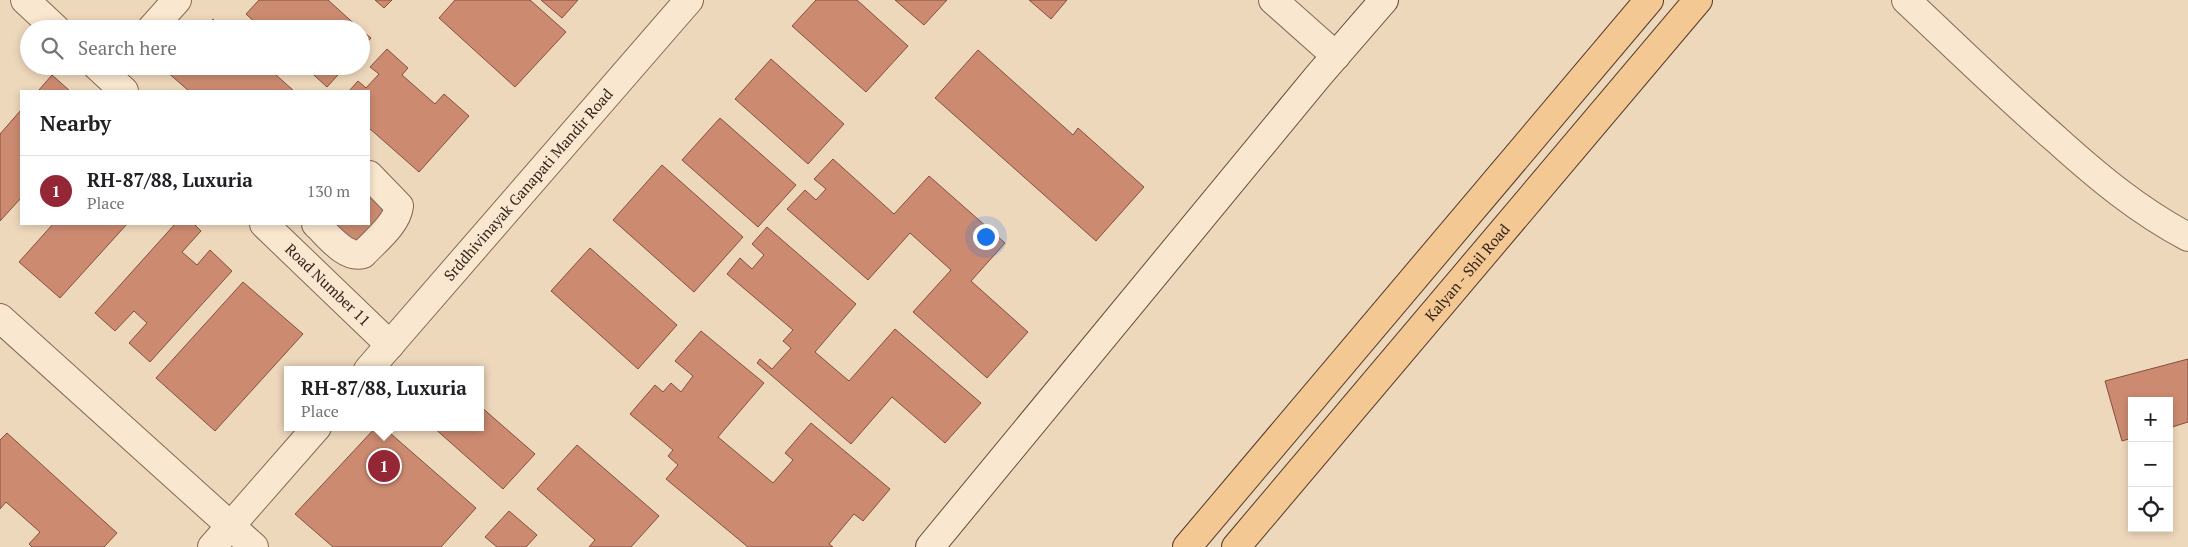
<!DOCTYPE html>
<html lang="en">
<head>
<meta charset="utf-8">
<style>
  body { margin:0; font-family:"PT Serif",serif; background:#f2f2f2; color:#202124 }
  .controls { position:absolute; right:15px; bottom:15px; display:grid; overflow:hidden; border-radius:0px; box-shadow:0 2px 8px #0003 }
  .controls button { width:45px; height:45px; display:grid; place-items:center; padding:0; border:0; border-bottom:1px solid #e0e0e0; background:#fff; color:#202124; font:25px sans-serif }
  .you { position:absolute; left:985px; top:236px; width:18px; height:18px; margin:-12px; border:4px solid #fff; border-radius:50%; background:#1a73e8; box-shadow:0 0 0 8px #1a73e833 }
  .badge { display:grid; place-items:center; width:32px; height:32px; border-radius:50%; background:#942635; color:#fff; font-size:16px; font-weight:700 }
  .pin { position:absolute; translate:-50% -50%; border:2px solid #fff; box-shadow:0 1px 5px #0006 }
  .popup { position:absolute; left:284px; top:366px; width:200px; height:65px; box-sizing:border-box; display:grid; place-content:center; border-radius:0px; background:#fff; filter:drop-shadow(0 1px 4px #0005); font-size:16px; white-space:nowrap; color:#757577 }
  .popup b { font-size:19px; color:#202124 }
  .popup::after { content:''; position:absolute; left:50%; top:100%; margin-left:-10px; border:10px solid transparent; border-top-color:#fff }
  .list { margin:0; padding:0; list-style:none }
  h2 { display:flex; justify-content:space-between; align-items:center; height:65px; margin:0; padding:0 20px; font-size:21px }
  h2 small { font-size:16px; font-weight:400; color:#757577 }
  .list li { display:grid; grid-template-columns:32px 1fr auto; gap:15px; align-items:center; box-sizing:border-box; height:70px; padding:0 20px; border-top:1px solid #e0e0e0 }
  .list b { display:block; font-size:19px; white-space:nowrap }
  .list p { margin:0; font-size:16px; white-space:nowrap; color:#757577 }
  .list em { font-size:16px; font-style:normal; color:#757577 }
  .icon { flex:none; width:28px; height:28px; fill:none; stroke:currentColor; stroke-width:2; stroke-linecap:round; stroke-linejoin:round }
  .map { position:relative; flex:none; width:2188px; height:547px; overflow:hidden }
  .search { position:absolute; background:#fff; box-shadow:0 2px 8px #0003; left:20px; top:20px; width:350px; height:55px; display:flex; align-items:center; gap:12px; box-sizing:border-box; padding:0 18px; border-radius:28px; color:#757577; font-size:19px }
  .panel { position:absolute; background:#fff; box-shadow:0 2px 8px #0003; left:20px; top:90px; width:350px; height:135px; border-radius:0px }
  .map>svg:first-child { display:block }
  .building { fill:#cc8b71; stroke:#844f3c }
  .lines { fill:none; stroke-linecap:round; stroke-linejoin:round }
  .street-casing { stroke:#856956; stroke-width:30 }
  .secondary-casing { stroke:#664a39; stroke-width:30 }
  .primary-casing { stroke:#52382b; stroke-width:30 }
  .street { stroke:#f9e7cf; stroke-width:28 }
  .secondary { stroke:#f9e7cf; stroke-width:28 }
  .primary { stroke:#f3c892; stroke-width:28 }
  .labels { text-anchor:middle; stroke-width:4; stroke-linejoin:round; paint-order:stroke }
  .street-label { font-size:15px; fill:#34241b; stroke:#f5e4cc }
</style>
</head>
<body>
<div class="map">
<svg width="2188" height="547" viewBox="0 0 2188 547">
  <rect width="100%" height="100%" fill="#eed8bc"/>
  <path class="building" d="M259 0H328L360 29H262L246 14Z
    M375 0H392L384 8Z
    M455 0H530L566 32 515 87 439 18Z
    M541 0H578L562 18Z
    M816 0H857L908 46 866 92 792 26Z
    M895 0H947L924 25Z
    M1029 0H1067L1051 19Z
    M213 19 223 29H205Z
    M361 30 371 38 361 49Z
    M387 49 408 68 402 75 435 104 444 94 469 116 419 172 369 128V91H349L358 81 366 88 379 74 370 67Z
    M978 50 1073 135 1078 128 1144 187 1096 241 935 98Z
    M771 59 844 124 808 164 735 99Z
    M171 66H266L294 91H189L166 71Z
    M304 66H346L327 87Z
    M52 75 70 91H38Z
    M21 110V198L0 221V134Z
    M720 118 796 185 758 227 682 160Z
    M833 159 894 214 929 176 1005 243 971 281 1028 332 987 378 913 312 951 270 910 233 868 280 787 209 805 190 816 200 826 189 814 179Z
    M662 165 743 237 694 292 613 220Z
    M369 184 392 205 355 247 329 224H369Z
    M53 224H127L60 298 19 262Z
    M175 224H194L201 231 182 252 197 265 210 250 232 271 150 362 129 343 147 323 134 311 115 331 95 313Z
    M767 227 856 304 815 352 849 381 895 329 981 403 945 443 892 397 851 444 757 363 760 359 772 369 791 348 783 341 793 330 727 274 740 258 752 269 764 255 752 244Z
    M590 248 677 325 638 369 551 291Z
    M243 282 303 334 215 431 156 378Z
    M701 331 764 383 718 437 773 483 793 460 785 453 811 423 890 489 863 521 854 514 829 544 833 547H748L666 479 678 465 668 456 673 450 630 414 655 385 663 392 671 383 681 392 693 376 675 361Z
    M2188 359V422L2169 428V401H2132V438L2122 441 2105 381Z
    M480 406 535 454 503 489 433 427H480Z
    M376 427H383L476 508 441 547H333L295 514Z
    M7 433 117 533 104 547H32L29 544 40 532 6 502 0 509V440Z
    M577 445 659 516 631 547H589L595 540 537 489Z
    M509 511 537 535 526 547H497L485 537Z"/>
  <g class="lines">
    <g class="street-casing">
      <g id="street">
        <path d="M25 0 56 29"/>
        <path d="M1273 0 1336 56"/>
        <path d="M1906 0C1956 47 2005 95 2057 140 2098 177 2139 211 2188 237"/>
        <path d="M151 29 177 0"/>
        <path d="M97 66 124 91"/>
        <path id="s1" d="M264 224 390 345"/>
        <path d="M316 224C328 235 345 259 363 254 375 241 397 224 399 206L369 175"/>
        <path d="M0 318 254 547"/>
        <path id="s2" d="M368 370 689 0"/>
        <path d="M212 547 317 427"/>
      </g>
    </g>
    <g class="secondary-casing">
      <path id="secondary" d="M930 547 1319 75 1384 0"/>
    </g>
    <g class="primary-casing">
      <g id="primary">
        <path d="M1187 547 1649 0"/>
        <path id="s3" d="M1236 547 1698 0"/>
      </g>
    </g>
    <use href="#street" class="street"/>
    <use href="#secondary" class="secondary"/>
    <use href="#primary" class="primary"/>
  </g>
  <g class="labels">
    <g class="street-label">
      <text dy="5" stroke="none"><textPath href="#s2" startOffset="245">Srddhivinayak Ganapati Mandir Road</textPath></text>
      <text dy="5" stroke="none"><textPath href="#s3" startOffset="359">Kalyan - Shil Road</textPath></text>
      <text dy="5" stroke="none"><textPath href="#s1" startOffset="88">Road Number 11</textPath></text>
    </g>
  </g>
</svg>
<div class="controls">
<button>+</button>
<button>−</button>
<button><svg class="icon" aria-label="locate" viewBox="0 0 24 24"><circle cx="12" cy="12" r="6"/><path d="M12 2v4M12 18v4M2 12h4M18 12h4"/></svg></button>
</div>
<div class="you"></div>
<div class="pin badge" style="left:384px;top:466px">1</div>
<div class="popup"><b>RH-87/88, Luxuria</b>Place</div>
<div class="search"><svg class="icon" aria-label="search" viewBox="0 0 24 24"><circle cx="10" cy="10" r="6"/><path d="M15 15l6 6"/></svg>Search here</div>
<section class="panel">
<h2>Nearby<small></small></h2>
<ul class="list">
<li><span class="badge">1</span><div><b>RH-87/88, Luxuria</b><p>Place</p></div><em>130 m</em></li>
</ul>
</section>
</div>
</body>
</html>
